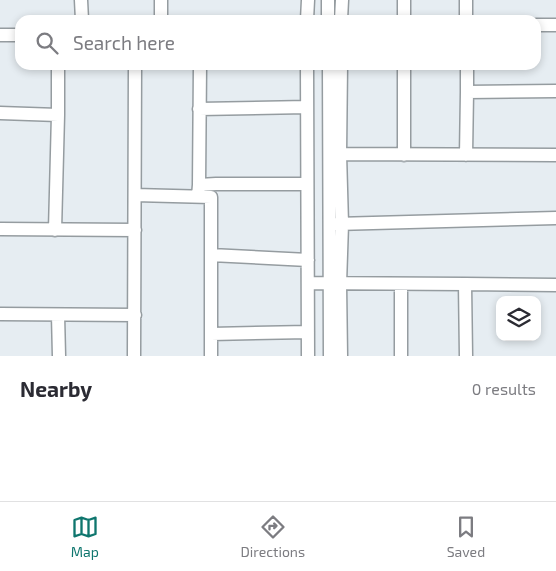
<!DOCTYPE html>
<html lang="en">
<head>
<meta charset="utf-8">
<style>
  body { margin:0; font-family:"Exo 2",sans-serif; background:#f7f7f7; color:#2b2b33 }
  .controls { position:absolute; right:15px; bottom:15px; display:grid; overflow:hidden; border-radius:10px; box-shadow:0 2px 8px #0003 }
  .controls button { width:45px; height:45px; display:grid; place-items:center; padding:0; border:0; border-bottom:1px solid #e1e1e2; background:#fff; color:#2b2b33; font:25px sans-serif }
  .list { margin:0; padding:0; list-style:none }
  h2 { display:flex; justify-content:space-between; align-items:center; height:65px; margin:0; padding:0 20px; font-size:21px }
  h2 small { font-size:16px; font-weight:400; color:#7c7c81 }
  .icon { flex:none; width:28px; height:28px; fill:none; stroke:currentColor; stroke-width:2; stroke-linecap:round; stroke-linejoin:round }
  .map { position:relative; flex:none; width:556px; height:356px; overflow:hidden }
  .search { position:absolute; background:#fff; box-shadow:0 2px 8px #0003; left:15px; right:15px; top:15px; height:55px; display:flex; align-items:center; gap:12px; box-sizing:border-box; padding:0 18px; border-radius:15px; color:#7c7c81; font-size:19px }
  .sheet { height:145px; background:#fff }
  nav { display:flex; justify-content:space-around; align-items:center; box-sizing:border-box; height:70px; border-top:1px solid #e1e1e2; background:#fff; font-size:14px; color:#7c7c81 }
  nav a { display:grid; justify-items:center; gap:2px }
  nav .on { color:#0f766e }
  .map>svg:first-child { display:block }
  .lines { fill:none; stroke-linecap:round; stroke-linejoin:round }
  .minor-casing { stroke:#959ca0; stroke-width:15 }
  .minor { stroke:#fff; stroke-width:12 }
</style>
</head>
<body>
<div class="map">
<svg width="556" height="356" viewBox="0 0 556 356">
  <rect width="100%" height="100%" fill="#e6edf2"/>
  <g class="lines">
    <g class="minor-casing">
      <path id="minor" d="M81 0 82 20
        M328 0V20
        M404 0V20
        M466 0V20
        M161 20V0
        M307 20 308 0
        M341 20 342 0
        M536 25H556
        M0 35H20
        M307 65 308 356
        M329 65 330 356
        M467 65V92
        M199 109 307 107
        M0 113 58 115V65
        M334 154 556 155
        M404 155V65
        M466 155 467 92 556 91
        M199 185 216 184H307
        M135 195 211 197V356
        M198 196 199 185 200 65
        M336 224 556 218
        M0 229 135 230
        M55 230 58 115
        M211 255 308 260
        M308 283 465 284
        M401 284V356
        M0 314 135 315
        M58 315 59 356
        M211 334 308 332
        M134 356 135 65
        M341 356 340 284 342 224 340 154 341 65
        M466 356 465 284 556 285"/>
    </g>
    <use href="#minor" class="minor"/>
  </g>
</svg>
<div class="controls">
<button><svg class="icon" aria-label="layers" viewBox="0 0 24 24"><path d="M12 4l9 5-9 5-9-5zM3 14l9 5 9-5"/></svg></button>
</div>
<div class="search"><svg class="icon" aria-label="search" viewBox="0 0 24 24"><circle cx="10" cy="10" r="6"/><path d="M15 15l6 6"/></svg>Search here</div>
</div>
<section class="sheet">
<h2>Nearby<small>0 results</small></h2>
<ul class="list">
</ul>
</section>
<nav>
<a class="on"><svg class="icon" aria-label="map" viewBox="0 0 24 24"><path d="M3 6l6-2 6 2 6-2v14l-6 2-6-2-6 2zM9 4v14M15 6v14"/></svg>Map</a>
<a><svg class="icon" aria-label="directions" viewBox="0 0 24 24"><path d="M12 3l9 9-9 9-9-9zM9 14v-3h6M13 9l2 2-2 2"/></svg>Directions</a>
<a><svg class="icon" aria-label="saved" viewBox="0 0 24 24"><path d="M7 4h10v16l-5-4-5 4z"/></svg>Saved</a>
</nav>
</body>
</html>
